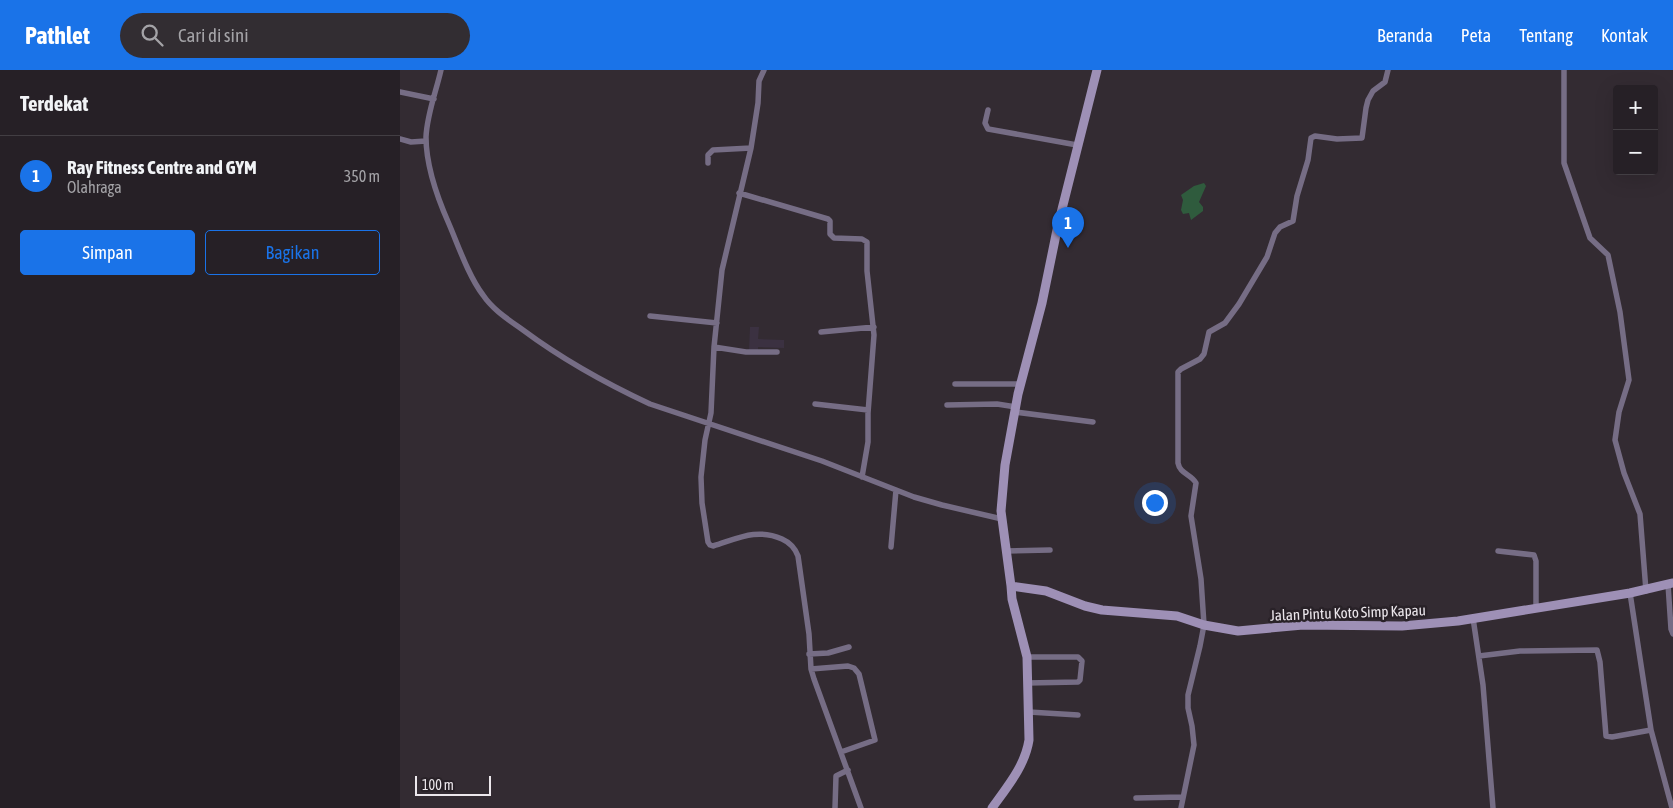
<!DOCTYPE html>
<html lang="id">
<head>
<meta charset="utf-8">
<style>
  body { margin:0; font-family:"Asap Condensed",sans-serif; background:#322d32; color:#f1f3f6 }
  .controls { position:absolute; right:15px; top:15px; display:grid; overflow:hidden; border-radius:5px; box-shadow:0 5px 20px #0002 }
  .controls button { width:45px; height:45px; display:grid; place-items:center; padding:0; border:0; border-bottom:1px solid #423e43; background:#262026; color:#f1f3f6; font:25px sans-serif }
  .scale { position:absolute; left:15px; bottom:12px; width:76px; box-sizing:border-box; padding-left:5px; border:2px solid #ece7ec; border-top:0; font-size:14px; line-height:18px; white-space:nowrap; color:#ece7ec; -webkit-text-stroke:4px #292228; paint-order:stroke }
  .you { position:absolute; left:754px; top:432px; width:18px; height:18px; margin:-12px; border:4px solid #fff; border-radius:50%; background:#1a73e8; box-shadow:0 0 0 8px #1a73e833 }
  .badge { display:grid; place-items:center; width:32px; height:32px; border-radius:50%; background:#1a73e8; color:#fff; font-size:16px; font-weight:700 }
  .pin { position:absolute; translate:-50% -41px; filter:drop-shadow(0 1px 2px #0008) }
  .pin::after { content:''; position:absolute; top:26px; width:18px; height:15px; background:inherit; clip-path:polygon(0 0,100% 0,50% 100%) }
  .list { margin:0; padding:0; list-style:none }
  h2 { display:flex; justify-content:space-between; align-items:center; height:65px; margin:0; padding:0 20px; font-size:21px }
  h2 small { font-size:16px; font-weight:400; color:#a4a3a7 }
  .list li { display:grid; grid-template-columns:32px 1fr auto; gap:15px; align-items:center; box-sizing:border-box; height:80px; padding:0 20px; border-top:1px solid #423e43 }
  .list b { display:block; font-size:19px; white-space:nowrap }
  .list p { margin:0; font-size:16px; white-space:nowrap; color:#a4a3a7 }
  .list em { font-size:16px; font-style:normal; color:#a4a3a7 }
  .actions { display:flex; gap:10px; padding:15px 20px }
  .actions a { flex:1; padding:11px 0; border:1px solid #1a73e8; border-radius:5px; text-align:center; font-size:18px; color:#1a73e8 }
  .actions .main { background:#1a73e8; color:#fff }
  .icon { flex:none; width:28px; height:28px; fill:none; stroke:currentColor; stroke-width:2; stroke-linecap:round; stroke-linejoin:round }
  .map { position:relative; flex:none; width:1273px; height:738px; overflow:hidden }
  header { display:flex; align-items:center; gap:30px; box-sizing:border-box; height:70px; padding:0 25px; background:#1a73e8; color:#fff }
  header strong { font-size:24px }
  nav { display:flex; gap:28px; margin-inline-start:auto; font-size:18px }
  .search { width:350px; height:45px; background:#322d32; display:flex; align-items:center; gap:12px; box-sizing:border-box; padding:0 18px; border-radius:28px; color:#a4a3a7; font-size:19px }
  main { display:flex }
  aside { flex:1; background:#262026 }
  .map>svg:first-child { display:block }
  .education { fill:#3b3141 }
  .grass { fill:#2f5b3d }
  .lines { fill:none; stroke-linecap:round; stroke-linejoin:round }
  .street { stroke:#766d85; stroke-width:5.5 }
  .secondary { stroke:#9e90b6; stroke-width:9 }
  .labels { text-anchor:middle; stroke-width:5; stroke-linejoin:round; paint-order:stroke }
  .street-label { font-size:15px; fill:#ece7ec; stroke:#292228 }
</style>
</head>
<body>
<header>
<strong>Pathlet</strong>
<div class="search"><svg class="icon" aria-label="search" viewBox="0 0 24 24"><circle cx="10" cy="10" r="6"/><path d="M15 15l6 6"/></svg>Cari di sini</div>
<nav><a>Beranda</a><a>Peta</a><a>Tentang</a><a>Kontak</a></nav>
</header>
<main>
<aside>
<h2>Terdekat<small></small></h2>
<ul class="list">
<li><span class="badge">1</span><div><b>Ray Fitness Centre and GYM</b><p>Olahraga</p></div><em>350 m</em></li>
</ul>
<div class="actions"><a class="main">Simpan</a><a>Bagikan</a></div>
</aside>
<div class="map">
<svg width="1273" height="738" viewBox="0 0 1273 738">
  <rect width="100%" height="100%" fill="#332b32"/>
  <path class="education" d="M350 257H359L358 269 384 270V278L358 277V280H349Z"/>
  <path class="grass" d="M804 113 806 116 799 132 803 137V141L791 150 789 143 783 144 781 140 783 130 781 125 794 116Z"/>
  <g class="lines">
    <path class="street" d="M41 0C36 22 27 44 26 67 26 97 37 127 49 154 58 175 69 207 83 225 93 240 109 250 123 260 162 289 205 313 250 334L422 391 514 427 542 435 602 449
      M364 0 359 11 358 33 351 78 322 200 314 277 311 343 305 370 301 407 302 433 308 472 310 475 313 476C339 468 357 458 382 469 391 473 395 478 398 486L409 564 411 599 414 609 461 738
      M1164 0V93L1190 168 1208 185 1220 242 1229 310 1219 342 1215 370 1224 403 1240 444 1246 521
      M0 22 34 29
      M588 40 585 53 588 59 677 75
      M0 69 11 72 26 71
      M308 93V85L313 80 351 78
      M339 123 428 149 430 151V164L434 168 462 169 467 172V201L474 265 468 343V372L462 407
      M250 246 317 253
      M421 262 474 257
      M314 277 346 282H377
      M555 314H621
      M415 334 468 340
      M547 335 597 334 616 337
      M615 342 693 352
      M491 477 496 420
      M605 481 650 480
      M1098 481 1134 485 1136 491V539
      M1268 514 1271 559 1273 564
      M1230 523 1251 660 1272 738
      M1073 548 1083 615 1093 738
      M409 584 428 583 449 577
      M1079 586 1120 581 1197 580 1200 592 1206 666 1212 667 1251 660
      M627 587H678L682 591 680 610 678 612 627 613
      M411 599 448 596 454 598 459 604 475 670 441 682
      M629 642 678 645
      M736 728 782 727
      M435 738 436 706 448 700
      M781 738 794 675 792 656 788 638V625L800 576 804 555 801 509 791 446 796 413C791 404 780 404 778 393V302L781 299 800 289 804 284 809 262 825 253 839 234 867 187 875 163 880 157 893 151 897 126 908 90 911 68 915 66 937 69 962 68 966 38 968 30 973 21 985 12 988 0"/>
    <path class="secondary" d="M611 516 601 441 605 395 618 324 642 233 658 155 697 0
      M592 738C607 717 625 696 629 670L627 587 612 529 611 516 646 521 685 536 702 540 777 546 804 555 838 561 903 555 1002 556 1058 551 1230 523 1273 513"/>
  </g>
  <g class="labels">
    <g class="street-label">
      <text transform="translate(948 543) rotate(-2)" y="5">Jalan Pintu Koto Simp Kapau</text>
    </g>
  </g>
</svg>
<div class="controls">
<button>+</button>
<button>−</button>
</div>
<div class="scale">100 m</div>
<div class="you"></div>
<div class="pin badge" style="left:668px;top:178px">1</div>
</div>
</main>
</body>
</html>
